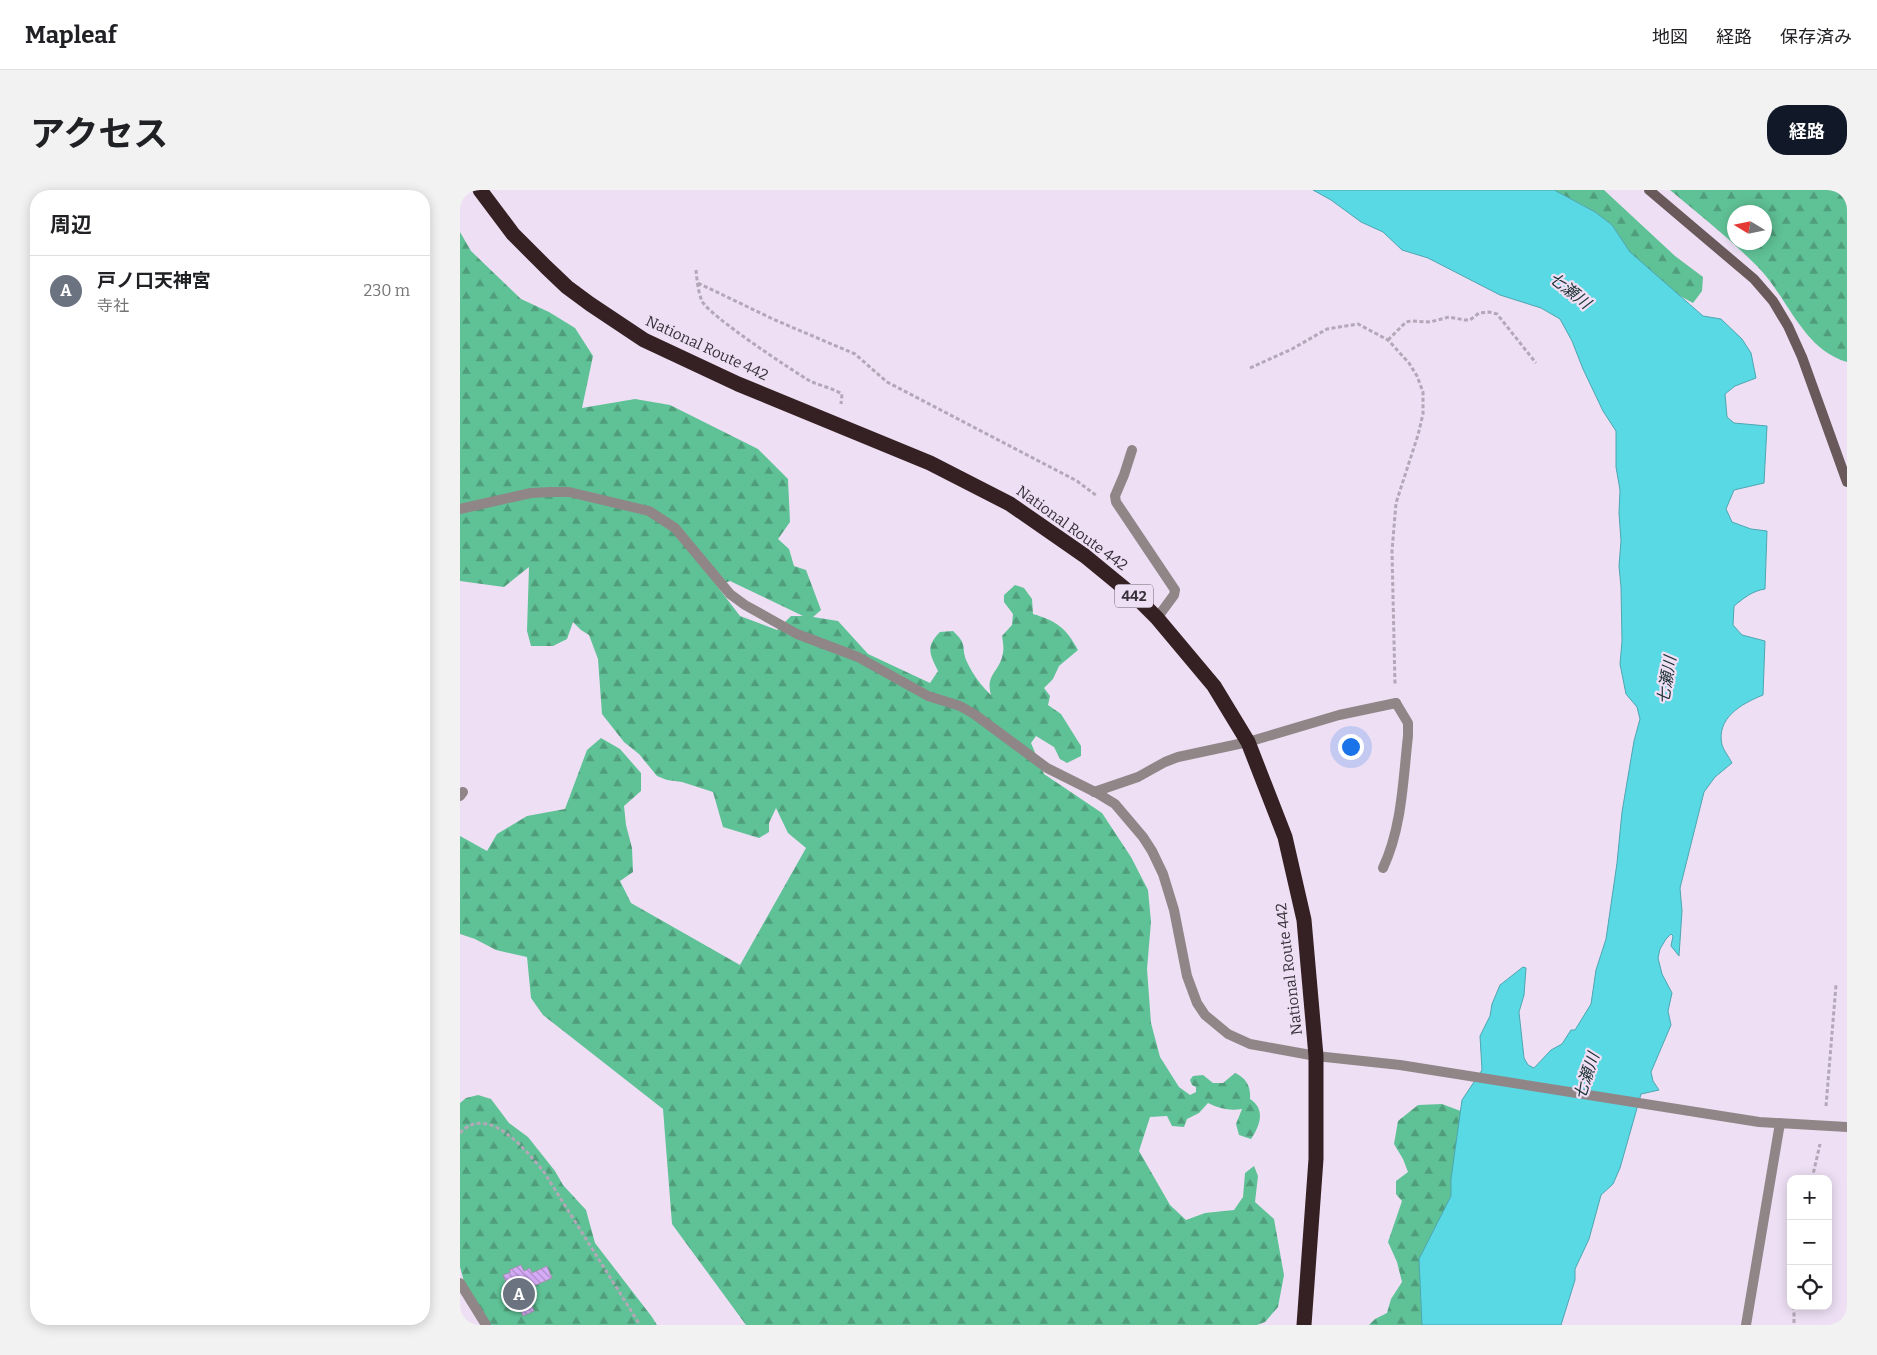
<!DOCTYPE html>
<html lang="ja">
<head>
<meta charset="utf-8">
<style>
  body { margin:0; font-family:Bitter,"Noto Sans JP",serif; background:#f2f2f2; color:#202124 }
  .controls { position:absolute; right:15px; bottom:15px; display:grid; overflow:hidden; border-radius:10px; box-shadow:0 2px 12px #0003 }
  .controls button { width:45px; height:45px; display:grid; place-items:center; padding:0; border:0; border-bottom:1px solid #e0e0e0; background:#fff; color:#202124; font:25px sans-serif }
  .compass { position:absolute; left:1267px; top:15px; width:45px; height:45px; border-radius:50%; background:#fff; box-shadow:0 2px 12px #0003; rotate:280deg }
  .you { position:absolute; left:890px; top:556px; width:18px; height:18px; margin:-12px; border:4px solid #fff; border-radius:50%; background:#1a73e8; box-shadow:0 0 0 8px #1a73e833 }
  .badge { display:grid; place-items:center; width:32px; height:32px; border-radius:50%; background:#111827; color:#fff; font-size:16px; font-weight:700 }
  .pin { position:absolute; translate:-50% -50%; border:2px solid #fff; box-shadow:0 1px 5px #0006 }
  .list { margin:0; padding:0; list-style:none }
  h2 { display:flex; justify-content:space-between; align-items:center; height:65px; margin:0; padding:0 20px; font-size:21px }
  h2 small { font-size:16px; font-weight:400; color:#757577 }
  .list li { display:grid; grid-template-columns:32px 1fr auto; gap:15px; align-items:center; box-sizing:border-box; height:70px; padding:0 20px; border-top:1px solid #e0e0e0 }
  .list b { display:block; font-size:19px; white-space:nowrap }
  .list p { margin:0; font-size:16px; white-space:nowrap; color:#757577 }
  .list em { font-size:16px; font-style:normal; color:#757577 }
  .icon { flex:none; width:28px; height:28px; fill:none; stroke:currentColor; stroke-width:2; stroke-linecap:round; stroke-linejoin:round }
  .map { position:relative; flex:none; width:1387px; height:1135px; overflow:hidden; border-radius:20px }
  header { display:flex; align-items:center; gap:30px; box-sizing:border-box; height:70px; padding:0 25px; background:#fff; border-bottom:1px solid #e0e0e0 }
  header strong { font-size:24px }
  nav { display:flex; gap:28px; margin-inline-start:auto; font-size:18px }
  .intro { display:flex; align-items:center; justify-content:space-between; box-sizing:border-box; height:120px; padding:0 30px }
  h1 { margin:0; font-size:35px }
  .button { padding:12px 22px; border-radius:20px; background:#111827; color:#fff; font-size:18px; font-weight:700 }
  main { display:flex; gap:30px; padding:0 30px }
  aside { flex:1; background:#fff; border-radius:20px; box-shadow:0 2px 12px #0003 }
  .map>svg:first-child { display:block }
  .forest { fill:url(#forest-firs); fill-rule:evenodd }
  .water { fill:#59d9e4; stroke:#4ea6b1 }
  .building { fill:url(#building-back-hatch); stroke:#9f94a9 }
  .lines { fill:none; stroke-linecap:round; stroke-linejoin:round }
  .path { stroke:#b3a7b8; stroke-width:3; stroke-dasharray:4 2.5; stroke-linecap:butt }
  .lane { stroke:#918687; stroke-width:10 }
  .street { stroke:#918687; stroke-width:10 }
  .secondary { stroke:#6a595b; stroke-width:10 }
  .highway { stroke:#352123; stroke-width:15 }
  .labels { text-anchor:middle; stroke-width:4.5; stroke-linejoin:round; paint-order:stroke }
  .shield { fill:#eedff4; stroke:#6d6471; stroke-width:1 }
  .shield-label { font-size:14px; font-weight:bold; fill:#363039 }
  .street-label { font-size:15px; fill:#363039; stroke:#eedff4 }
  .water-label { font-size:16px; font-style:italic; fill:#192f31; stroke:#eedff4 }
</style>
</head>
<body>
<header>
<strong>Mapleaf</strong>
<nav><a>地図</a><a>経路</a><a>保存済み</a></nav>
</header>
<div class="intro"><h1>アクセス</h1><a class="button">経路</a></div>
<main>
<aside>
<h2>周辺<small></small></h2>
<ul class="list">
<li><span class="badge" style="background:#6b7280">A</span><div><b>戸ノ口天神宮</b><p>寺社</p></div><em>230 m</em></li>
</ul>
</aside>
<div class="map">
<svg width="1387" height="1135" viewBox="0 0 1387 1135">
  <defs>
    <pattern id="forest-firs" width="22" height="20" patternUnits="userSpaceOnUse" patternTransform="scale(1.25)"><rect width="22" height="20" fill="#5fc196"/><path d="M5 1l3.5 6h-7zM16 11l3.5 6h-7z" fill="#4f9d7b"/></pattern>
    <pattern id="building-back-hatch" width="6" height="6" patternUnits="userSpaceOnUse" patternTransform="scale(1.25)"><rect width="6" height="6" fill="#d6acf8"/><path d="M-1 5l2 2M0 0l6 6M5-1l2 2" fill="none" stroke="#ae8cca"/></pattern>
  </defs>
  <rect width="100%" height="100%" fill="#eedff4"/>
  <path class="forest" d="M1094 0H1144L1215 66 1243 87 1242 101 1233 113 1180 84 1152 35 1135 22Z
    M1210 0H1387V172C1342 159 1328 107 1297 76 1270 49 1239 24 1210 0ZM1274 22H1304V52H1274Z
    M0 42 11 61 61 109 89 122 115 138 133 166 122 218 175 209 210 215 298 259 328 289 330 332 318 349 329 359 334 376 346 380 361 420 353 427 378 431 408 464 470 493 478 481C470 464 465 457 480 442L493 441C509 456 500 456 507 472 512 483 522 497 531 505 525 484 540 482 543 463 544 458 543 452 542 446L552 435 553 424 544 412V405L555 395 564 398 572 409 573 424C597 431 606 438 618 460L599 476 593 489 584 498 590 506 588 515 601 524 621 556V566L607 573 600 569 594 557 576 546 571 553 584 584 642 623 671 667 688 700 691 732 687 779 691 833 700 867 719 897 730 905 736 902V897L732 895 730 890 733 886 743 885 753 893H763L775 883C786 888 791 896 790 909 806 919 800 936 791 949L779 945 776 934 782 919C770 921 760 919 748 913L739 923 727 929 724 937 712 936 707 926 690 927 679 961 710 1015 726 1030 745 1023 774 1020 783 1007 785 983 794 976 798 986 795 1012 814 1029 824 1085 818 1117 805 1132 797 1135H286L212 1034 203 919 83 825 71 808 67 767 36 760 15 749 0 744V646L27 661 37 644 67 626 105 619 127 560 141 548 160 559 181 583V601L164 616 166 635 172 658 173 682 160 691 171 713 280 775 346 658 328 643 316 618 309 633V642L299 648 263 637 253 602 222 592 207 590 197 586 179 564 164 552 142 524 138 469 129 445 121 440 113 432 107 449 93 456H71L67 441 69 377 44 397 0 391ZM270 391 343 426H331L317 440 280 426 257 396Z
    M18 905 31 909 49 933 68 947 95 981 103 995 126 1020 135 1053 192 1127 197 1135H25L12 1121 0 1077V913L6 908Z
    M982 914 1006 923 996 978 991 994 992 1008 965 1058 970 1068 960 1083 966 1097 963 1135H909L915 1129 927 1123 931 1109 942 1092 937 1072 928 1052 942 1011 936 1004V991L948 982 943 969 934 954 938 931 958 915Z"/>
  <path class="water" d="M853 0H1094L1135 22 1152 35 1170 62 1243 126 1261 129 1282 149 1291 163 1296 188 1275 196 1265 204 1267 227 1274 233 1307 236 1304 293 1274 300 1266 319 1272 332 1291 339 1307 341 1305 399C1292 401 1284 408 1274 416L1273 435 1282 445 1305 451 1303 505C1281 514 1256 528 1262 555 1264 561 1269 567 1272 573L1255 587 1244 602 1220 698 1222 721 1219 766 1211 756 1213 746 1211 744 1206 749 1200 759 1198 768 1202 784 1212 803 1208 821 1211 835 1191 882 1193 891 1199 900 1181 904 1160 978 1153 994 1141 1005 1129 1049 1115 1079V1090L1101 1135H962L959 1069 991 1006V989L1002 910 1022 880 1020 846 1030 826 1032 814 1040 795 1063 777 1066 778 1064 805 1059 822 1064 868 1068 875 1074 878 1091 860 1102 854 1111 840H1115L1131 814 1136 780 1146 749 1157 673 1162 622 1174 551 1180 529 1177 517 1166 504 1160 474 1162 451 1161 397 1159 376 1161 351 1159 323 1160 300 1156 277V241L1143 221 1123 179 1112 151 1100 129 1081 118 1040 105 968 68 942 60 923 42 901 32 871 10Z"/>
  <path class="building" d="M61 1075 64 1081 70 1078 72 1083 87 1076 92 1088 65 1100 74 1121 63 1126 56 1109H53L43 1085 51 1082 49 1080Z"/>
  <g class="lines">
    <path class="path" d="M236 80C237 90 238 102 242 111 248 125 333 181 350 191 360 196 373 198 382 204L381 214
      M238 93 315 130 395 164 427 192 617 291 637 306
      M928 150 946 132 951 131 970 132 989 127 1005 130H1010L1019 123 1029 122 1037 124 1076 173
      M790 178 832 159 867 139 898 134 928 150 949 173 957 186 963 202V224L958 245 936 313 932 361 935 495
      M1366 916 1376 795
      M0 943C28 913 66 960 84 982L180 1135
      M1352 989 1360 954
      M1334 1116V1135"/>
    <path class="lane" d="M672 260 664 285 655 306 656 312 715 400 714 405 697 428
      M634 602 678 587 705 572 718 567 788 552
      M0 606 3 602
      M923 678C942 638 943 590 948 546V533L936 513"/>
    <path class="street" d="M0 319 71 303 91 302H109L189 321 215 338 270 404 285 415 337 444 398 467 468 506 500 516 514 524 587 578 637 603 655 614 683 647 692 661 703 684 714 720 727 786 737 813 745 825 768 844 790 854 856 866 940 875 1299 932 1387 937
      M788 552 879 525 936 513
      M0 1093 26 1135
      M1286 1135 1320 933"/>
    <path class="secondary" d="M1189 0 1294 89 1313 111 1328 136 1342 167 1387 292"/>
    <path class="highway" d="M20 0 53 44 86 77 107 97 130 114 184 150 278 194 470 273 550 314 625 366 681 412 697 428 754 496 788 552 825 647 844 730 856 866V969L844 1135"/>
  </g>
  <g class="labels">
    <rect class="shield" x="655" y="394.5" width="38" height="23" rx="4"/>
    <g class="shield-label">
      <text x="674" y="411">442</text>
    </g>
    <g class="street-label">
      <text transform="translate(247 158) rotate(25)" y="5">National Route 442</text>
      <text transform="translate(612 338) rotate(36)" y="5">National Route 442</text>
      <text transform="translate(829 779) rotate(-97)" y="5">National Route 442</text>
    </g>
    <g class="water-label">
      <text transform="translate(1110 100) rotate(38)" y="6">七瀬川</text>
      <text transform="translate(1206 490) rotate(-81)" y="6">七瀬川</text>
      <text transform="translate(1126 886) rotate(-72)" y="6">七瀬川</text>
    </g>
  </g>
</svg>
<div class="controls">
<button>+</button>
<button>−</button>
<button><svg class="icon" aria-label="locate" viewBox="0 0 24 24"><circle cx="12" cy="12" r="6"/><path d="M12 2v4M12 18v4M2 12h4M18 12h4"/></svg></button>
</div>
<svg class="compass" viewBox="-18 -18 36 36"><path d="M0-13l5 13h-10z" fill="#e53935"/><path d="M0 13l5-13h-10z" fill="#757577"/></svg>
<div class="you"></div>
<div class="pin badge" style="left:59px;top:1104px;background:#6b7280">A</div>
</div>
</main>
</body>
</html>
